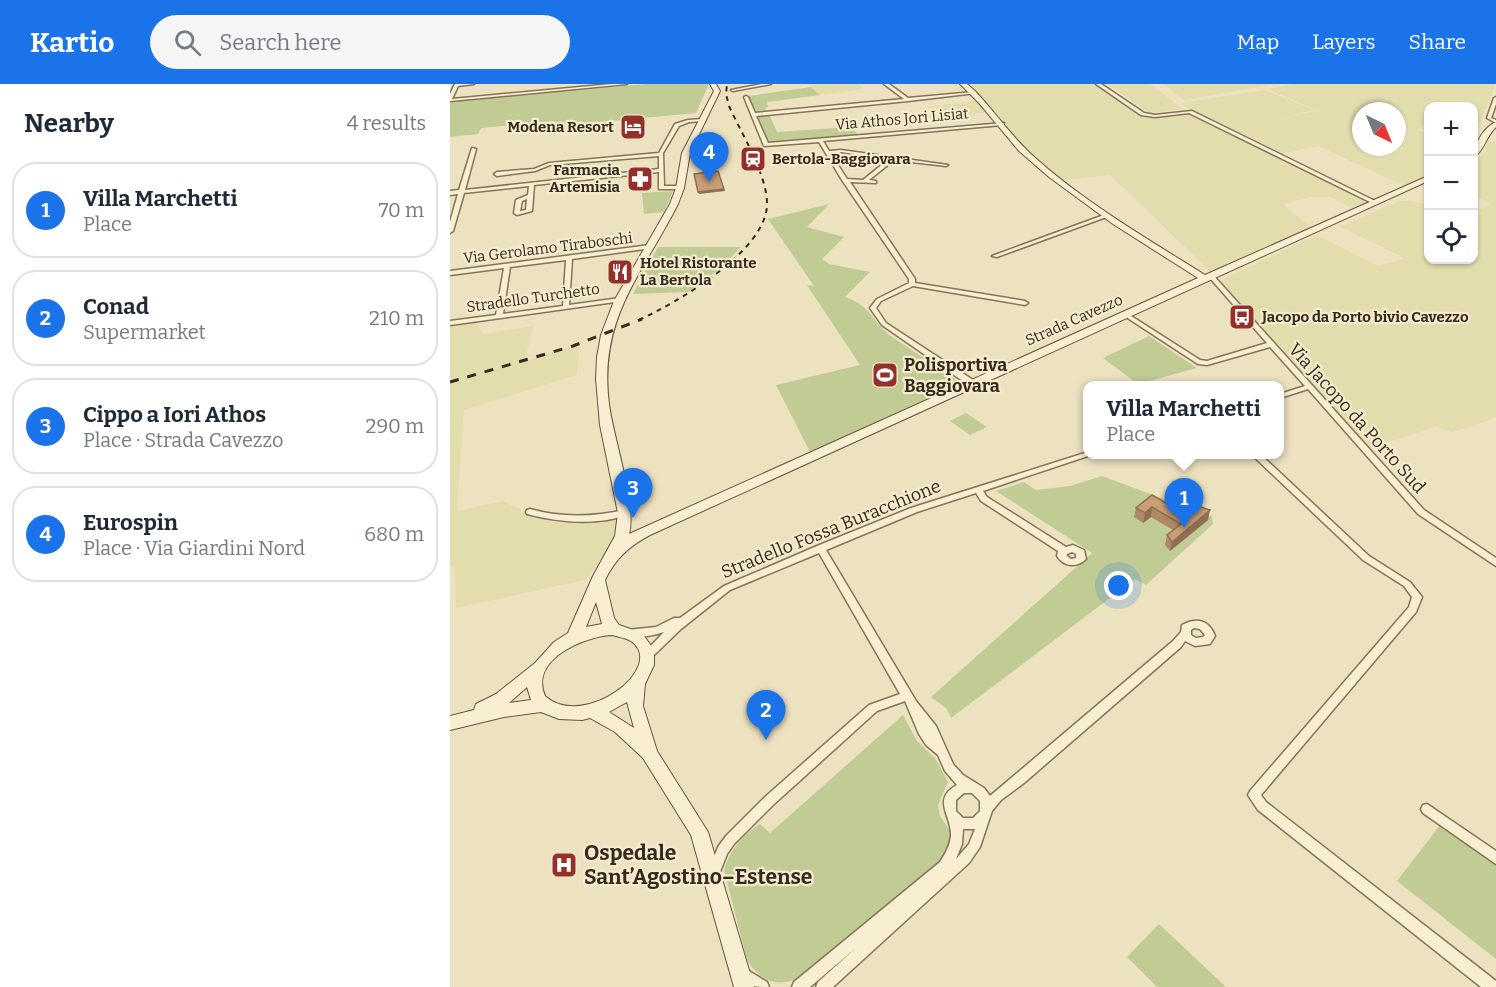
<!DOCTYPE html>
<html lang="en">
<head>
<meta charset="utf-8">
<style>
  body { margin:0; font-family:Bitter,serif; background:#f6f6f7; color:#1f2937 }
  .controls { position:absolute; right:18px; top:18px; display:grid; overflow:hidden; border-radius:12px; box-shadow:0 2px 4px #0004 }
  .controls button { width:54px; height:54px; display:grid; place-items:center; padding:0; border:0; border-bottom:2px solid #e0e1e3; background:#fff; color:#1f2937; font:30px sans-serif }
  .compass { position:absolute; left:902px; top:18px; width:54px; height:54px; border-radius:50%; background:#fff; box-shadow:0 2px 4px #0004; rotate:137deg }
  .you { position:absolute; left:669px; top:502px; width:21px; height:21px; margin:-15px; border:4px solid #fff; border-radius:50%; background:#1a73e8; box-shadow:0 0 0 9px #1a73e833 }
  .badge { display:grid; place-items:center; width:39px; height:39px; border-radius:50%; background:#1a73e8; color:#fff; font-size:20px; font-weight:700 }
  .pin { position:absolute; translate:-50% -50px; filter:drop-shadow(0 2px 3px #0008) }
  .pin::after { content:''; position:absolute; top:32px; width:21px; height:18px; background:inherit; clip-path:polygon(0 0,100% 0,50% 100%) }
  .popup { position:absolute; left:633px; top:297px; width:201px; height:78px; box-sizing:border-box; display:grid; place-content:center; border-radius:12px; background:#fff; filter:drop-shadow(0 2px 4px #0005); font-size:20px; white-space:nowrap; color:#747a83 }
  .popup b { font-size:22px; color:#1f2937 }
  .popup::after { content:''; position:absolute; left:50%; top:100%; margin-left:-12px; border:12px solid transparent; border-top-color:#fff }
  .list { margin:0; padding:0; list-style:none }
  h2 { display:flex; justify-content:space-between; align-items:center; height:78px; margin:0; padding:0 24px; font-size:26px }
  h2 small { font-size:20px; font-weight:400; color:#747a83 }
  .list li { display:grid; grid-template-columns:39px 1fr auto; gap:18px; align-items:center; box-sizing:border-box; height:96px; margin:0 12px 12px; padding:0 12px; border:2px solid #e0e1e3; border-radius:24px }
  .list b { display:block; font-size:22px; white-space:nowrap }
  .list p { margin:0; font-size:20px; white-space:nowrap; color:#747a83 }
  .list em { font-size:20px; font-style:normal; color:#747a83 }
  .icon { flex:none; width:33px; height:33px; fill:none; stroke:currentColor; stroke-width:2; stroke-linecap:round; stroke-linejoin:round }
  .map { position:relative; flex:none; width:1046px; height:903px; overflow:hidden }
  header { display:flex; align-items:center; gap:36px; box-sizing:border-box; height:84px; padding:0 30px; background:#1a73e8; color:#fff }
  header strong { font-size:28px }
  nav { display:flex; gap:33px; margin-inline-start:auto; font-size:21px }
  .search { width:420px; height:54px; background:#f6f6f7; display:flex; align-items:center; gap:15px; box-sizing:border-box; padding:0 21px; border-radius:33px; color:#747a83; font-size:22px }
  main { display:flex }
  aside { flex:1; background:#fff }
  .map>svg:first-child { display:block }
  .farmland { fill:#e2ddad; fill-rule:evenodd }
  .green { fill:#c1cb94 }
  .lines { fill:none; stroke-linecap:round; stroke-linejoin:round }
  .street-casing { stroke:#867358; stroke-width:3 }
  .secondary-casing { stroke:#67543c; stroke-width:2 }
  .street { fill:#f8efd3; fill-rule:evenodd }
  .secondary { fill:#f8efd3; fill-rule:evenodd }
  .rail-far1 { stroke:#352a1c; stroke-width:2; stroke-dasharray:5 5; stroke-linecap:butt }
  .rail { stroke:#352a1c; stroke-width:3; stroke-dasharray:9 9; stroke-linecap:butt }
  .wall { fill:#af8965 }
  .shaded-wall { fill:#8e6f53 }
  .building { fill:#cb9f76; stroke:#8e6f53; stroke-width:1.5 }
  .labels { text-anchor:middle; stroke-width:4.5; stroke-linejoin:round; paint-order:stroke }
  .far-street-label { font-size:15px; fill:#352a1c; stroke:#f5eccf }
  .far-poi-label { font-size:15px; font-weight:bold; fill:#352a1c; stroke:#f5eccf; text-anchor:start }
  .poi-label { font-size:18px; font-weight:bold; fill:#352a1c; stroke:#f5eccf; text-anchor:start }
  .street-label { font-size:18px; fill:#352a1c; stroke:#f5eccf }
  .near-poi-label { font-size:21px; font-weight:bold; fill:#352a1c; stroke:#f5eccf; text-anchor:start }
</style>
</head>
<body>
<header>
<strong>Kartio</strong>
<div class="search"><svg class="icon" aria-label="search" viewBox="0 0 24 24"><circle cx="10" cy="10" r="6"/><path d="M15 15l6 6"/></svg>Search here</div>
<nav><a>Map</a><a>Layers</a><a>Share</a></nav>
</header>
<main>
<aside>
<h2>Nearby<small>4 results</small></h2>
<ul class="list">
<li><span class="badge">1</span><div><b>Villa Marchetti</b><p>Place</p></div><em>70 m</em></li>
<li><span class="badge">2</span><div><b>Conad</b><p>Supermarket</p></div><em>210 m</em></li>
<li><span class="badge">3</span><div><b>Cippo a Iori Athos</b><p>Place · Strada Cavezzo</p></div><em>290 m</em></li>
<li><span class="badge">4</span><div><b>Eurospin</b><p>Place · Via Giardini Nord</p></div><em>680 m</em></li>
</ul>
</aside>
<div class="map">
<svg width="1046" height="903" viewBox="0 0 1046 903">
  <rect width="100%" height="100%" fill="#ede2c0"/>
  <path class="farmland" d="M369 0H408L414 5 371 11 359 1Z
    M516 0H651L697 31 711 32 742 27 732 19 815 6 864 26 825 35 869 27 817 5 844 0H1045L1031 38 1024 39V22H978V42L966 45 978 50V91L955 102 868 62 827 71 921 117 901 124 880 113H862L833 120 861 144 762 189 660 91 612 96 580 71 545 28 492 32 476 23 532 16ZM911 27H947V63H911Z
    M658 0H700L733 25 700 29Z
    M713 0H817L820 1 733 16Z
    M1038 57 1046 58V333L1019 344 1001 348 986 343 920 364 770 197 867 151 928 182 954 174 891 143 949 117H959L978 120V176H1024V131L1032 129 1028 126 1040 120 1024 111V79L1035 69Z
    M26 237 32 250 83 242 75 277 130 260 127 291 14 326 7 427 53 417 85 433 113 439 165 434 168 445 163 460 135 496 6 524 5 482 0 483V241Z"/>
  <path class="green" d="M196 0H259L246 29 106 42 105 37 31 44 28 50 0 53V18Z
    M361 3 370 11 317 18 318 23 315 24 317 28 306 29 298 12Z
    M319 30 327 48 400 43 409 51 318 59 308 33Z
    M223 107 214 128 194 130 192 109Z
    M379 120 357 143 394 153 372 175 379 180 420 188 395 213C421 222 420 234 439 251L513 300 360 368 326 301 410 281 357 201 364 202 318 135Z
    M208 163H291L272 183 238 208 183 210Z
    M699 252 747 284 688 300 653 274Z
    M516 329 537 343 520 351 500 337Z
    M652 392 757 431 762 433 763 440 696 501 685 495 501 634 497 625 481 613 642 469 546 407 574 398 586 406 620 402Z
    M453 631 467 657 485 674 498 698 488 721 490 732 502 750 498 767 489 782 354 893C328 903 312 900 297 876L274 786C280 765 292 752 310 740L320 749Z
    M991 740 1046 779V875L947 797Z
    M709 840 776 903H707L677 873Z"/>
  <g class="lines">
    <g class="street-casing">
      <path id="street" d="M5 0H24L8 2 2 15 162 0H177L0 17V10Z
        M312 0H321L283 7 281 6Z
        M434 0H439L458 14 524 8 526 9 458 17 306 32 318 59 554 39 552 41 373 57 379 67 391 66 498 81 496 82 444 76 419 96 426 97V99L400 98 465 195V199L575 217 578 219 575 221 463 202 431 217 426 224 436 239 526 298V302H520L432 241 420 224 427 215 459 199V195L392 96 369 58 314 62 294 13 296 12 298 13 305 29 454 15ZM391 68 439 75 413 96 397 95 381 70Z
        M646 0H651L694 29 705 31 742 27 927 118 922 119 739 29 705 33 691 31Z
        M1046 13V20L1041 34 1046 36V39L1037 34 1044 14Z
        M253 35 255 37 239 38 229 42 213 69 214 102H230L232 103V105H209V88L84 101 82 127 67 131 64 129 66 116 78 111 79 102 14 109 3 147 0 149V138L8 110 0 111V107L9 106 22 64 26 65 15 106 209 85V72L100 81 85 87 47 92 44 90 47 88 84 85 99 79 209 69 225 40 238 36ZM77 115 76 126 70 127 72 117Z
        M654 131 659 132 547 173 542 172Z
        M200 161 203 163 202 164 122 175 119 221 170 214 172 215V217L0 241V237L46 231 54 184 0 191V187ZM116 176 113 222 53 230 60 183Z
        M761 190 763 191 974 426 1046 474V482L968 430 858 305 830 314V310L855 302 820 263 757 281 748 280 673 231 678 230 750 276 757 277 817 259 759 193 758 192Z
        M638 368V370H644L533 407 537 413 616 463 623 461 634 466 636 475C627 484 614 483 607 472L608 467 531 417 526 409 467 428 376 466 466 617 486 642 503 680 513 691 534 704 540 712 723 557 731 548 732 541C747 533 759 536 765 552L760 560 745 562 735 557 731 563 574 699 551 716 542 727 530 763 519 779 383 903H366L368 898 407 863 360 903H342L344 898 490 778C495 770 500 762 501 752 502 732 481 715 507 701L495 687 488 671 476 661 469 650 455 617 427 627 323 721 284 760 277 770 268 793 264 795 260 793 258 789 268 763 276 752 315 713 419 621 450 610 369 469 280 506 231 545 201 574 197 575 193 574 192 571 214 548C202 552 190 554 177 552L176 549 177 546 206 543 224 534H230L274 502 367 462 461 424ZM622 468 626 470V474L621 475 617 472V470ZM744 544 750 545 755 551 753 553 746 554 741 551V546ZM514 709H522L530 717V727L523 734H513L506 727V716ZM513 745H525L519 760 506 775 512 760Z
        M801 370H810L919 472 960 498 972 513 966 528 811 711 816 718 1046 897V903H1031L808 726 798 711 800 707 959 523 962 513 954 502 913 476Z
        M80 425C112 434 143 433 175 426L179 429C174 433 165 434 157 436 130 440 104 437 77 430L76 428 77 426Z
        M977 720 1046 767V780L973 729 971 725 973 721Z
        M294 884 317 898 319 903C306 903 293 903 287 891L289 886Z"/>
    </g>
    <g class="secondary-casing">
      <path id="secondary" d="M260 0H266L270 7 240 69 234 104 228 120C192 191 148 234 159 320 163 353 187 422 179 450L748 194 663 140 599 93 569 67 529 19 510 0H517L525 7C545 28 561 52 583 72 634 118 696 154 755 191L978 92V97L200 451C179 462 165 475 155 496L164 534 169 541 192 549 204 566V581L195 600 193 622 207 667 258 748 304 903H284L241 751 193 674 165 648 140 634 132 636 109 635 91 628 54 633 0 646V632L24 626 26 620 46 610 85 579 104 558 118 549 143 492 165 452 168 429 150 341 146 295 147 273 151 251 164 217 220 120 226 104 232 69 264 7ZM146 518 152 540 136 543ZM163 551C168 553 176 554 181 557 218 583 134 647 95 612 79 575 135 552 163 551ZM77 603 81 616 59 619ZM177 618 184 644 159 628Z
        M1046 38V43C1036 52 1034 67 1024 73 1024 60 1034 43 1046 38Z"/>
    </g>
    <use href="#street" class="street"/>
    <use href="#secondary" class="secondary"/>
    <path class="rail-far1" d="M189 236C226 219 317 167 317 120 317 90 291 49 279 22L276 10 277 0"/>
    <path class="rail" d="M0 298 123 262 192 235"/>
  </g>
  <path class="wall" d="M702 411 728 426 758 436 720 467 715 461 717 451 723 446 701 433 693 439 684 433 686 424Z"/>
  <path class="shaded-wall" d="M274 105 275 107 249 110 248 108Z
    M702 423 701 433 693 439 695 429Z
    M760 426 758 436 720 467 722 458Z"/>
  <path class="building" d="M268 87 274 105 248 108 244 90Z
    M702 411 728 426 737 418 760 426 722 458 717 451 731 440 702 423 695 429 686 424Z"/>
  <defs>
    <g id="hotel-square" transform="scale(1.35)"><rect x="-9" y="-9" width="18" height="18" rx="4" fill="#942f29" stroke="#f5eccf"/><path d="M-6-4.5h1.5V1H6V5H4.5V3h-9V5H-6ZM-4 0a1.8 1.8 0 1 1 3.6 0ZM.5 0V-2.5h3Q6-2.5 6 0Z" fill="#fff"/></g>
    <g id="station-square" transform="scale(1.35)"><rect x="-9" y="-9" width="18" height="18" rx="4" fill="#942f29" stroke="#f5eccf"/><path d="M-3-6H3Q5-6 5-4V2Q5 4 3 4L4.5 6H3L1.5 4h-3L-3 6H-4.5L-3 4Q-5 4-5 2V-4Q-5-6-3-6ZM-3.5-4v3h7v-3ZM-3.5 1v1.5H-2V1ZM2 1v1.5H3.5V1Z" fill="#fff"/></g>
    <g id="pharmacy-square" transform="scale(1.35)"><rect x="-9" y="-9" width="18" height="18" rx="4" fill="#942f29" stroke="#f5eccf"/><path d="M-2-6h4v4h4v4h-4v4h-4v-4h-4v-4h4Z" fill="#fff"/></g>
    <g id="restaurant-square" transform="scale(1.35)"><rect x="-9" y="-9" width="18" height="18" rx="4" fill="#942f29" stroke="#f5eccf"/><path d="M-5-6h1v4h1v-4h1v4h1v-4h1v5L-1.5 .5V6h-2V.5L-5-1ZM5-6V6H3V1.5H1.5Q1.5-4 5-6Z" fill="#fff"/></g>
    <g id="bus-square" transform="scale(1.35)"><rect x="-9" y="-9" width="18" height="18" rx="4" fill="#942f29" stroke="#f5eccf"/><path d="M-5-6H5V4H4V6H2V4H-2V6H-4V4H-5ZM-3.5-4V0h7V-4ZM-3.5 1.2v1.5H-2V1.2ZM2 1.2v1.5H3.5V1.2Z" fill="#fff"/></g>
    <g id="stadium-square" transform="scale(1.35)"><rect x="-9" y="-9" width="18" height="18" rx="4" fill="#942f29" stroke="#f5eccf"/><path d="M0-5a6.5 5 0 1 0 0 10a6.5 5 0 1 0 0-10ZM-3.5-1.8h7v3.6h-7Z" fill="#fff"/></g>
    <g id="hospital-square" transform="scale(1.35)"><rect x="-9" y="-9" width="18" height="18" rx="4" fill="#942f29" stroke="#f5eccf"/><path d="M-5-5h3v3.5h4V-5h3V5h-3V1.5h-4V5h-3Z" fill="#fff"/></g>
  </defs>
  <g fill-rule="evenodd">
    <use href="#hotel-square" x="183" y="43"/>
    <use href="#station-square" x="303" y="75"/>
    <use href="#pharmacy-square" x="190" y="95"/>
    <use href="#restaurant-square" x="170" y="188"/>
    <use href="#bus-square" x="792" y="233"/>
    <use href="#stadium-square" x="435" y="291"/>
    <use href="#hospital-square" x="114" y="781"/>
  </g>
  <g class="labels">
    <g class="far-street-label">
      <text transform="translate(452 35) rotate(-5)" y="5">Via Athos Jori Lisiat</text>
      <text transform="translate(98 164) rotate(-7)" y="5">Via Gerolamo Tiraboschi</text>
      <text transform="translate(83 214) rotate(-8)" y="5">Stradello Turchetto</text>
      <text transform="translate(624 236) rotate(-24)" y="5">Strada Cavezzo</text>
    </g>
    <g class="far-poi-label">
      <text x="164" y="48" text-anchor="end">Modena Resort</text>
      <text x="322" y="80">Bertola-Baggiovara</text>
      <text x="170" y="91" text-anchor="end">Farmacia<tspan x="170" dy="17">Artemisia</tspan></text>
      <text x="190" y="184">Hotel Ristorante<tspan x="190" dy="17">La Bertola</tspan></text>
      <text x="812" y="238">Jacopo da Porto bivio Cavezzo</text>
    </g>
    <g class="poi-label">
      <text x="454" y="287">Polisportiva<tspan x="454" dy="21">Baggiovara</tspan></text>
    </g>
    <g class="street-label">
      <text transform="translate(907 334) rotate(48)" y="6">Via Jacopo da Porto Sud</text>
      <text transform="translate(381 445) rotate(-22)" y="6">Stradello Fossa Buracchione</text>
    </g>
    <g class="near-poi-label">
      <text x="134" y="776">Ospedale<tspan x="134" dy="24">Sant’Agostino–Estense</tspan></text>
    </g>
  </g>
</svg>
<div class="controls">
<button>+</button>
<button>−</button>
<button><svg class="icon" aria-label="locate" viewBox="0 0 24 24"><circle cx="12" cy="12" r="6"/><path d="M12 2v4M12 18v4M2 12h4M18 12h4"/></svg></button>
</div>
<svg class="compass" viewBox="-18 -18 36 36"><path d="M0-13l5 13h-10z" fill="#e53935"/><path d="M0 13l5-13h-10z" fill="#747a83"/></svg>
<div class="you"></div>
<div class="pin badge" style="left:734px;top:444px">1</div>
<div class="popup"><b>Villa Marchetti</b>Place</div>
<div class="pin badge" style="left:316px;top:656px">2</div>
<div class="pin badge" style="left:183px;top:434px">3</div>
<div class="pin badge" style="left:259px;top:98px">4</div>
</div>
</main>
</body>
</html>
